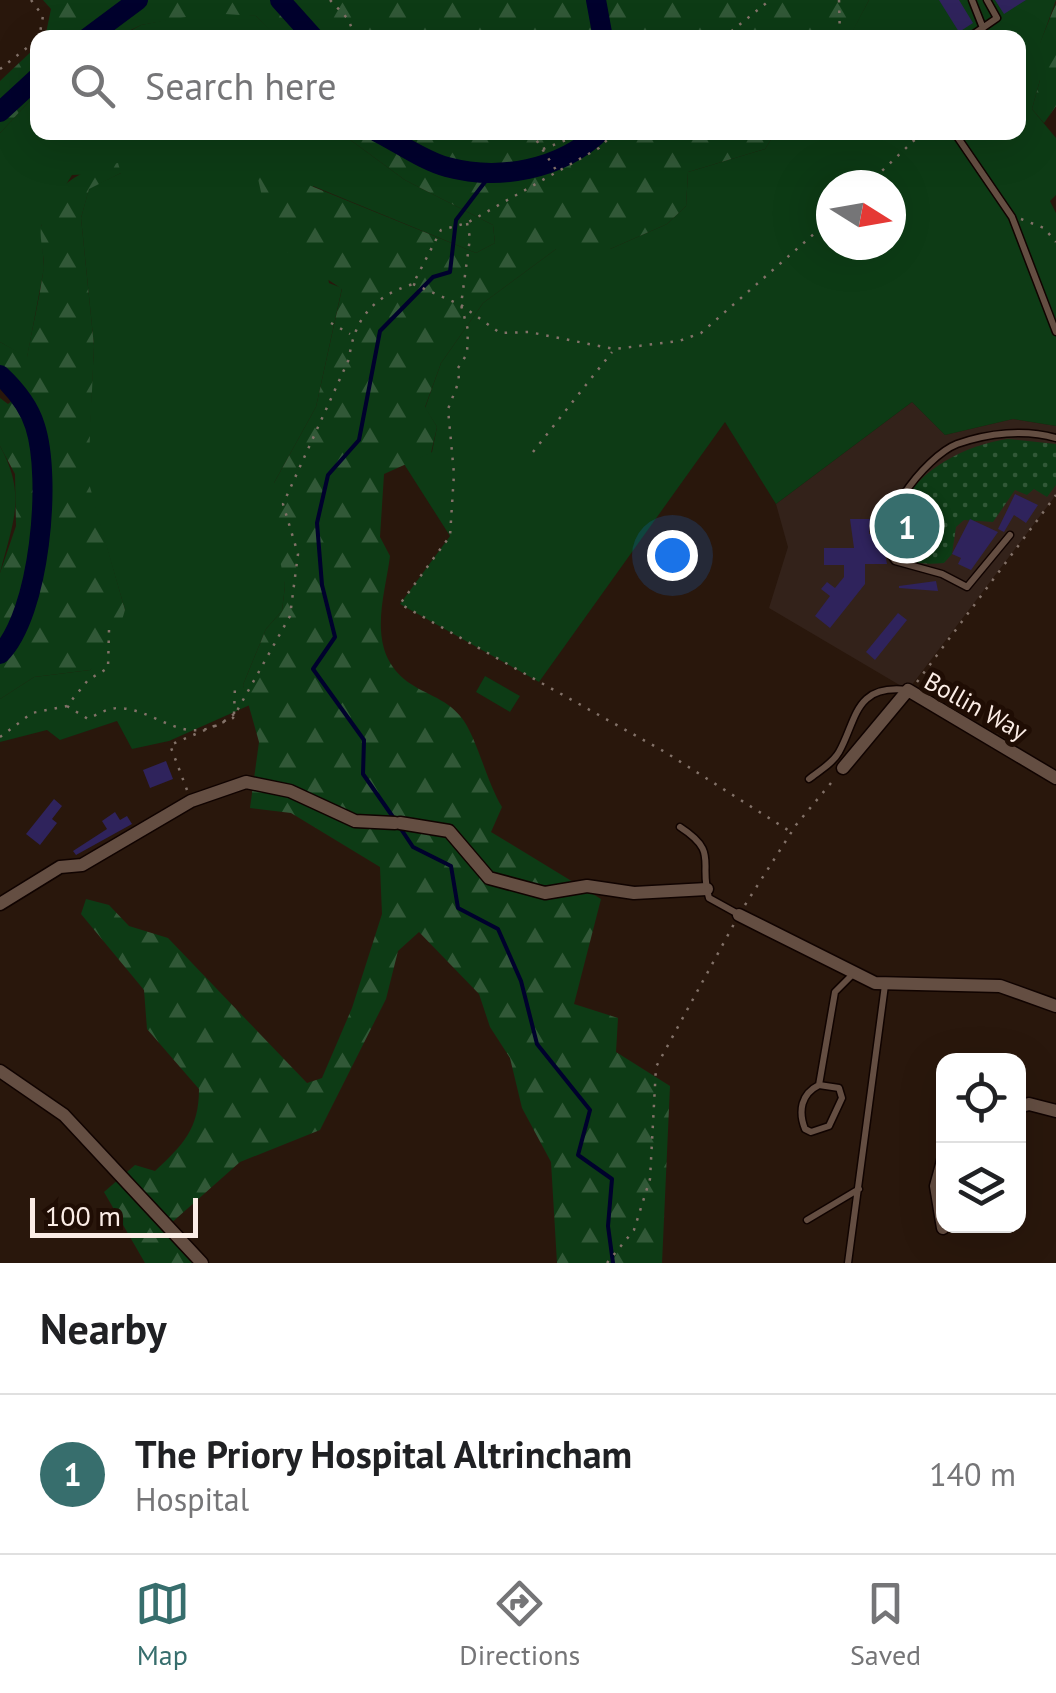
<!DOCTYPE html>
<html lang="en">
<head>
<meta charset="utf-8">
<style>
  body { margin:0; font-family:"PT Sans",sans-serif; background:#f6f6f6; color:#202124 }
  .controls { position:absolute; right:30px; bottom:30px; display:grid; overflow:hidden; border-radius:20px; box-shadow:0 10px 40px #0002 }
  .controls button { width:90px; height:90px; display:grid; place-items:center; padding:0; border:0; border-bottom:2px solid #e0e0e0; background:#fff; color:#202124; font:50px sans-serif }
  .compass { position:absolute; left:816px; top:170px; width:90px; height:90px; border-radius:50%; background:#fff; box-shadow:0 10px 40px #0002; rotate:101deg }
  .scale { position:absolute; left:30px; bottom:25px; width:168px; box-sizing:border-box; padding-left:10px; border:5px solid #fbede6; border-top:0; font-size:28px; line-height:35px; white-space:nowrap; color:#fbede6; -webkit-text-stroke:8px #1f0d04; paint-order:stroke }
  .you { position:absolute; left:672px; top:555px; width:35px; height:35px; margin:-25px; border:8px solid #fff; border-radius:50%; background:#1a73e8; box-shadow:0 0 0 15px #1a73e833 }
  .badge { display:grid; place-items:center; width:65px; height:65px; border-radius:50%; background:#376e6d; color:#fff; font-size:32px; font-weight:700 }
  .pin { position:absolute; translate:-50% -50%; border:5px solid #fff; box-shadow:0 2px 10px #0006 }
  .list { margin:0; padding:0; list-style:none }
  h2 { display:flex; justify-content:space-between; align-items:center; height:130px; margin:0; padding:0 40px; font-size:42px }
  h2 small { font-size:32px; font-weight:400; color:#757577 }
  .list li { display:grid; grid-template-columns:65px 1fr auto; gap:30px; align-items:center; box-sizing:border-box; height:160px; padding:0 40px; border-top:2px solid #e0e0e0 }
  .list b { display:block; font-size:38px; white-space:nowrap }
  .list p { margin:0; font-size:32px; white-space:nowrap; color:#757577 }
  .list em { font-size:32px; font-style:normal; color:#757577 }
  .icon { flex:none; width:55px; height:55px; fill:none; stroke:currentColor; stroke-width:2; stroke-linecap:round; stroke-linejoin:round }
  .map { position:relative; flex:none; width:1056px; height:1263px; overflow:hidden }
  .search { position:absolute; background:#fff; box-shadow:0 10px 40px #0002; left:30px; right:30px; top:30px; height:110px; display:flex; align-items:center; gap:25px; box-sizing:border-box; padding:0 35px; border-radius:20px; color:#757577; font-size:38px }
  .sheet { height:290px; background:#fff }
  nav { display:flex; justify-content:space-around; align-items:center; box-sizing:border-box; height:140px; border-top:2px solid #e0e0e0; background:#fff; font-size:28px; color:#757577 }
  nav a { display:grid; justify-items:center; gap:5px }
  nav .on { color:#376e6d }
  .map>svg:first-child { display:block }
  .medical { fill:#33221a }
  .grass { fill:#0d3b15; fill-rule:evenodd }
  .forest { fill:url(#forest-firs) }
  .park { fill:url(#park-dots) }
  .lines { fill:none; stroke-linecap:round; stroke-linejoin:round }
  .stream { stroke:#00012d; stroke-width:4 }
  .river { stroke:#00012d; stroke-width:20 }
  .building { fill:#2f235c }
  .service-casing { stroke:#100300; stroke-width:9 }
  .minor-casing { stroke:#100300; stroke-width:15 }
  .path { stroke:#837269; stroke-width:2.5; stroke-dasharray:2.5 8; stroke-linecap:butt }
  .service { stroke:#644e42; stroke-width:6 }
  .minor { stroke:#644e42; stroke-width:12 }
  .labels { text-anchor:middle; stroke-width:10; stroke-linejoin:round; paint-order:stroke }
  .street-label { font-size:25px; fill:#fbede6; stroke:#1f0d04 }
</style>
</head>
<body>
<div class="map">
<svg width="1056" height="1263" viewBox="0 0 1056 1263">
  <defs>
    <pattern id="forest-firs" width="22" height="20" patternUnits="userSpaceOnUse" patternTransform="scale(2.5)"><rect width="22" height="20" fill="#0d3b15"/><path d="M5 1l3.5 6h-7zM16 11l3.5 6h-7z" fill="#315837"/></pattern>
    <pattern id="park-dots" width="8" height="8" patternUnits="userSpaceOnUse" patternTransform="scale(2.5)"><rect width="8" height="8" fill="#0d3b15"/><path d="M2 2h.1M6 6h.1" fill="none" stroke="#315837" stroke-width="1.8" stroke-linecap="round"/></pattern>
  </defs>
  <rect width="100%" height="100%" fill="#29170c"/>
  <path class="medical" d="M912 402 945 435 1013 419 1056 426V495L908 690 769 608 788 547 776 504Z"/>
  <path class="grass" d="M869 0H1056L1040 44V80L1032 109 1056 138V195L1050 201 1056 213V426L1013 419 945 435 912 402 776 504 725 422 539 682 400 604 450 536 404 464 432 452 437 427 425 408 441 363 483 303 556 249H610L667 224 686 206 688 172 765 149 775 133 1018 132V38L849 37ZM831 185H891V245H831Z
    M215 10 256 16 277 37 117 38 141 25Z
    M37 93 38 132 341 133 405 180 493 225 495 243 476 253 313 186 329 283 342 288 316 407 274 483 285 586 282 611 266 629 243 685 250 705 169 741 132 749 117 721 60 740 47 730 0 742V699L34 677 90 670 125 610 87 480 94 346 81 218 89 188 121 173 72 175 41 226 44 268 27 358 0 342V133Z
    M0 446C27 495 13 522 0 573Z
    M485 676 520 696 510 712 476 692Z"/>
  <path class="forest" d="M43 0H869L849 38H277L256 16 209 13 141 25 116 37 45 38 51 9Z
    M1056 3V106L1044 123 1032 109 1040 80V43Z
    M37 46V93L0 133V81Z
    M341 133H775L765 149 688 172 686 206 667 224 610 249H556L483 303 441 363 425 407 437 427 431 453 384 474 380 537 390 556C385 596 366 647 404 679 422 694 445 697 461 717 476 735 487 783 502 807L491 832 601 899 574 1004 618 1018 616 1052 670 1086 662 1263H557L551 1162 522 1108 510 1058 490 1027 479 994 419 932 398 951 386 999 320 1130 240 1162 169 1225 202 1263H145L104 1192 135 1165 155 1171C183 1145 199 1129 199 1089L147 1029 144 990 81 914 86 899 109 905 129 926 168 938 307 1083 322 1078 352 1008 382 914 380 867 291 813 250 808 259 742 243 685 266 629 282 611 285 586 272 518 274 483 316 407 342 289 272 242 257 174 289 177 476 253 495 243 493 225 405 180Z
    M118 163 121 173 89 189 81 218 94 346 88 480 125 610 115 643 90 670 34 677 0 699V573L16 526 15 474 0 446V398L8 404 19 395 0 375V342L27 357C32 329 39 301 43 273 46 258 39 242 41 227 48 187 83 167 118 163Z"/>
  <path class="park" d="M1008 439 1056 444V485L1047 497 1034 489 1027 495 1015 490 993 522 964 520 956 527 952 554 944 563C922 565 906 564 893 546 889 485 955 446 1008 439Z"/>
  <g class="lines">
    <path class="stream" d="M393 817 363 774 364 740 313 669 335 637 322 585 317 523 328 475 359 440 380 331 433 277 450 272 456 220 491 174
      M401 829 413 847 451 866 458 908 498 929 521 981 537 1044 590 1110 578 1155 612 1179 608 1226 613 1263"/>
    <path class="river" d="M280 0 314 38
      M596 0 603 38
      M87 38 138 0
      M0 112 38 77
      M377 132C399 143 424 161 447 167 499 181 560 170 600 132
      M0 375C15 389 29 406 35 426 52 478 40 614 0 654"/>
  </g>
  <path class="building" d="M939 0H959L973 23 959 32Z
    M995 0H1026L1004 14Z
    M1015 494 1038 505 1026 523 1014 515 1004 532 998 529Z
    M850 519H870L869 534H881L887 564H865V584L830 628 815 616 830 596 821 589 827 582 835 588 844 577V565H824V548H854Z
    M970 519 998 532 971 570 958 564 961 558 952 554Z
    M936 581 938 591 899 588V586Z
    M898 613 907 620 875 660 866 652Z
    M166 761 173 779 150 788 143 770Z
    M54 799 62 806 52 819 57 823 40 845 26 834Z
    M115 812 120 820 127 816 132 824 76 855 73 851 107 829 102 821Z"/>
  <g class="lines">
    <g class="service-casing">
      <path id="service" d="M972 0 983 28
        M968 38 997 18 987 0
        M954 132 1012 217 1056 332
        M1010 535 967 587 942 574 895 561C866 529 926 456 957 444 988 433 1025 429 1056 438
        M809 779C819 771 833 763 839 752 857 720 854 684 907 690
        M680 827C720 853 698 862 709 898L738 914
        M819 1085C801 1094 798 1111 805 1129L811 1132 829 1126 842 1098 839 1088 819 1085 835 992 852 975
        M807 1220 859 1189
        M848 1263 885 985"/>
    </g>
    <g class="minor-casing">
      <path id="minor" d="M843 768 908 690 1056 778
        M400 823 449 831 489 878 545 893 587 886 634 893 707 889
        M0 904 60 867 82 865 191 801 246 782 290 791 355 821 395 823
        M739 915 875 983 1000 986 1056 1006
        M0 1071 64 1115 202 1263
        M1018 1107 1029 1104 1056 1111
        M943 1228 936 1186 944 1157"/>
    </g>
    <path class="path" d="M31 0 43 16 39 38
      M330 0 348 19 356 38
      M839 0 840 38
      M723 38 770 0
      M0 69 38 39
      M531 132 556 170
      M543 149 587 132
      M867 185 923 132
      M1021 219 1044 228 1056 242
      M467 223 470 238 461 305 468 330 467 354 458 368 459 381 448 409 454 474 450 536 400 604 665 752 791 832
      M413 284 461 305 500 333 529 332 614 349 679 341 701 333 831 219
      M331 323 350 334
      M533 452 612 352
      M917 682 1056 495
      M67 706 88 719C98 714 107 708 119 708 161 710 187 753 234 714
      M234 714 235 686
      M0 737 32 713 67 706 88 680 108 668 109 630
      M187 790 170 745 233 718 290 616 298 554 283 504 349 359C354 318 374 296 413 284L441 230 467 223 599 148 615 132
      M745 905 796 825 836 777
      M607 1263 634 1230 650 1179 656 1067 734 924"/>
    <use href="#service" class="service"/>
    <use href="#minor" class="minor"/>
  </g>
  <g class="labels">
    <g class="street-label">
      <text transform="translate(976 706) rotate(29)" y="9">Bollin Way</text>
    </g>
  </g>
</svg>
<div class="controls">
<button><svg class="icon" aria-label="locate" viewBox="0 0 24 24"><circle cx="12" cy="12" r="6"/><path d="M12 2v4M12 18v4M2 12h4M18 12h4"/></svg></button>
<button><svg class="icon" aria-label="layers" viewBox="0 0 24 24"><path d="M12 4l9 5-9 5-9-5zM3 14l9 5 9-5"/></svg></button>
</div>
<svg class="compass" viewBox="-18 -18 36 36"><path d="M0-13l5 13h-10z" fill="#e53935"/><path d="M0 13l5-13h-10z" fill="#757577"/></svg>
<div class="scale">100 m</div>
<div class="you"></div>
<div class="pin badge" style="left:907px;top:526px">1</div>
<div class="search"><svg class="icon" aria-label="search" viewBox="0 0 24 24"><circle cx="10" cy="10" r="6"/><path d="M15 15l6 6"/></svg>Search here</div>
</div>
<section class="sheet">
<h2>Nearby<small></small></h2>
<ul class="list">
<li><span class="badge">1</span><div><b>The Priory Hospital Altrincham</b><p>Hospital</p></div><em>140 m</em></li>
</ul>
</section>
<nav>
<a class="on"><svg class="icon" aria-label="map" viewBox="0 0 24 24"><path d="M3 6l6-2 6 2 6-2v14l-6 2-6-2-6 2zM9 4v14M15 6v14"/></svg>Map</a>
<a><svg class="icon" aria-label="directions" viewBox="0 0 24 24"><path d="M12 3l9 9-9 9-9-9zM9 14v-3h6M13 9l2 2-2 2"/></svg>Directions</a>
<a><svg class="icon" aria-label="saved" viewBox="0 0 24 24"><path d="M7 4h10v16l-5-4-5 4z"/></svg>Saved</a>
</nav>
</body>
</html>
